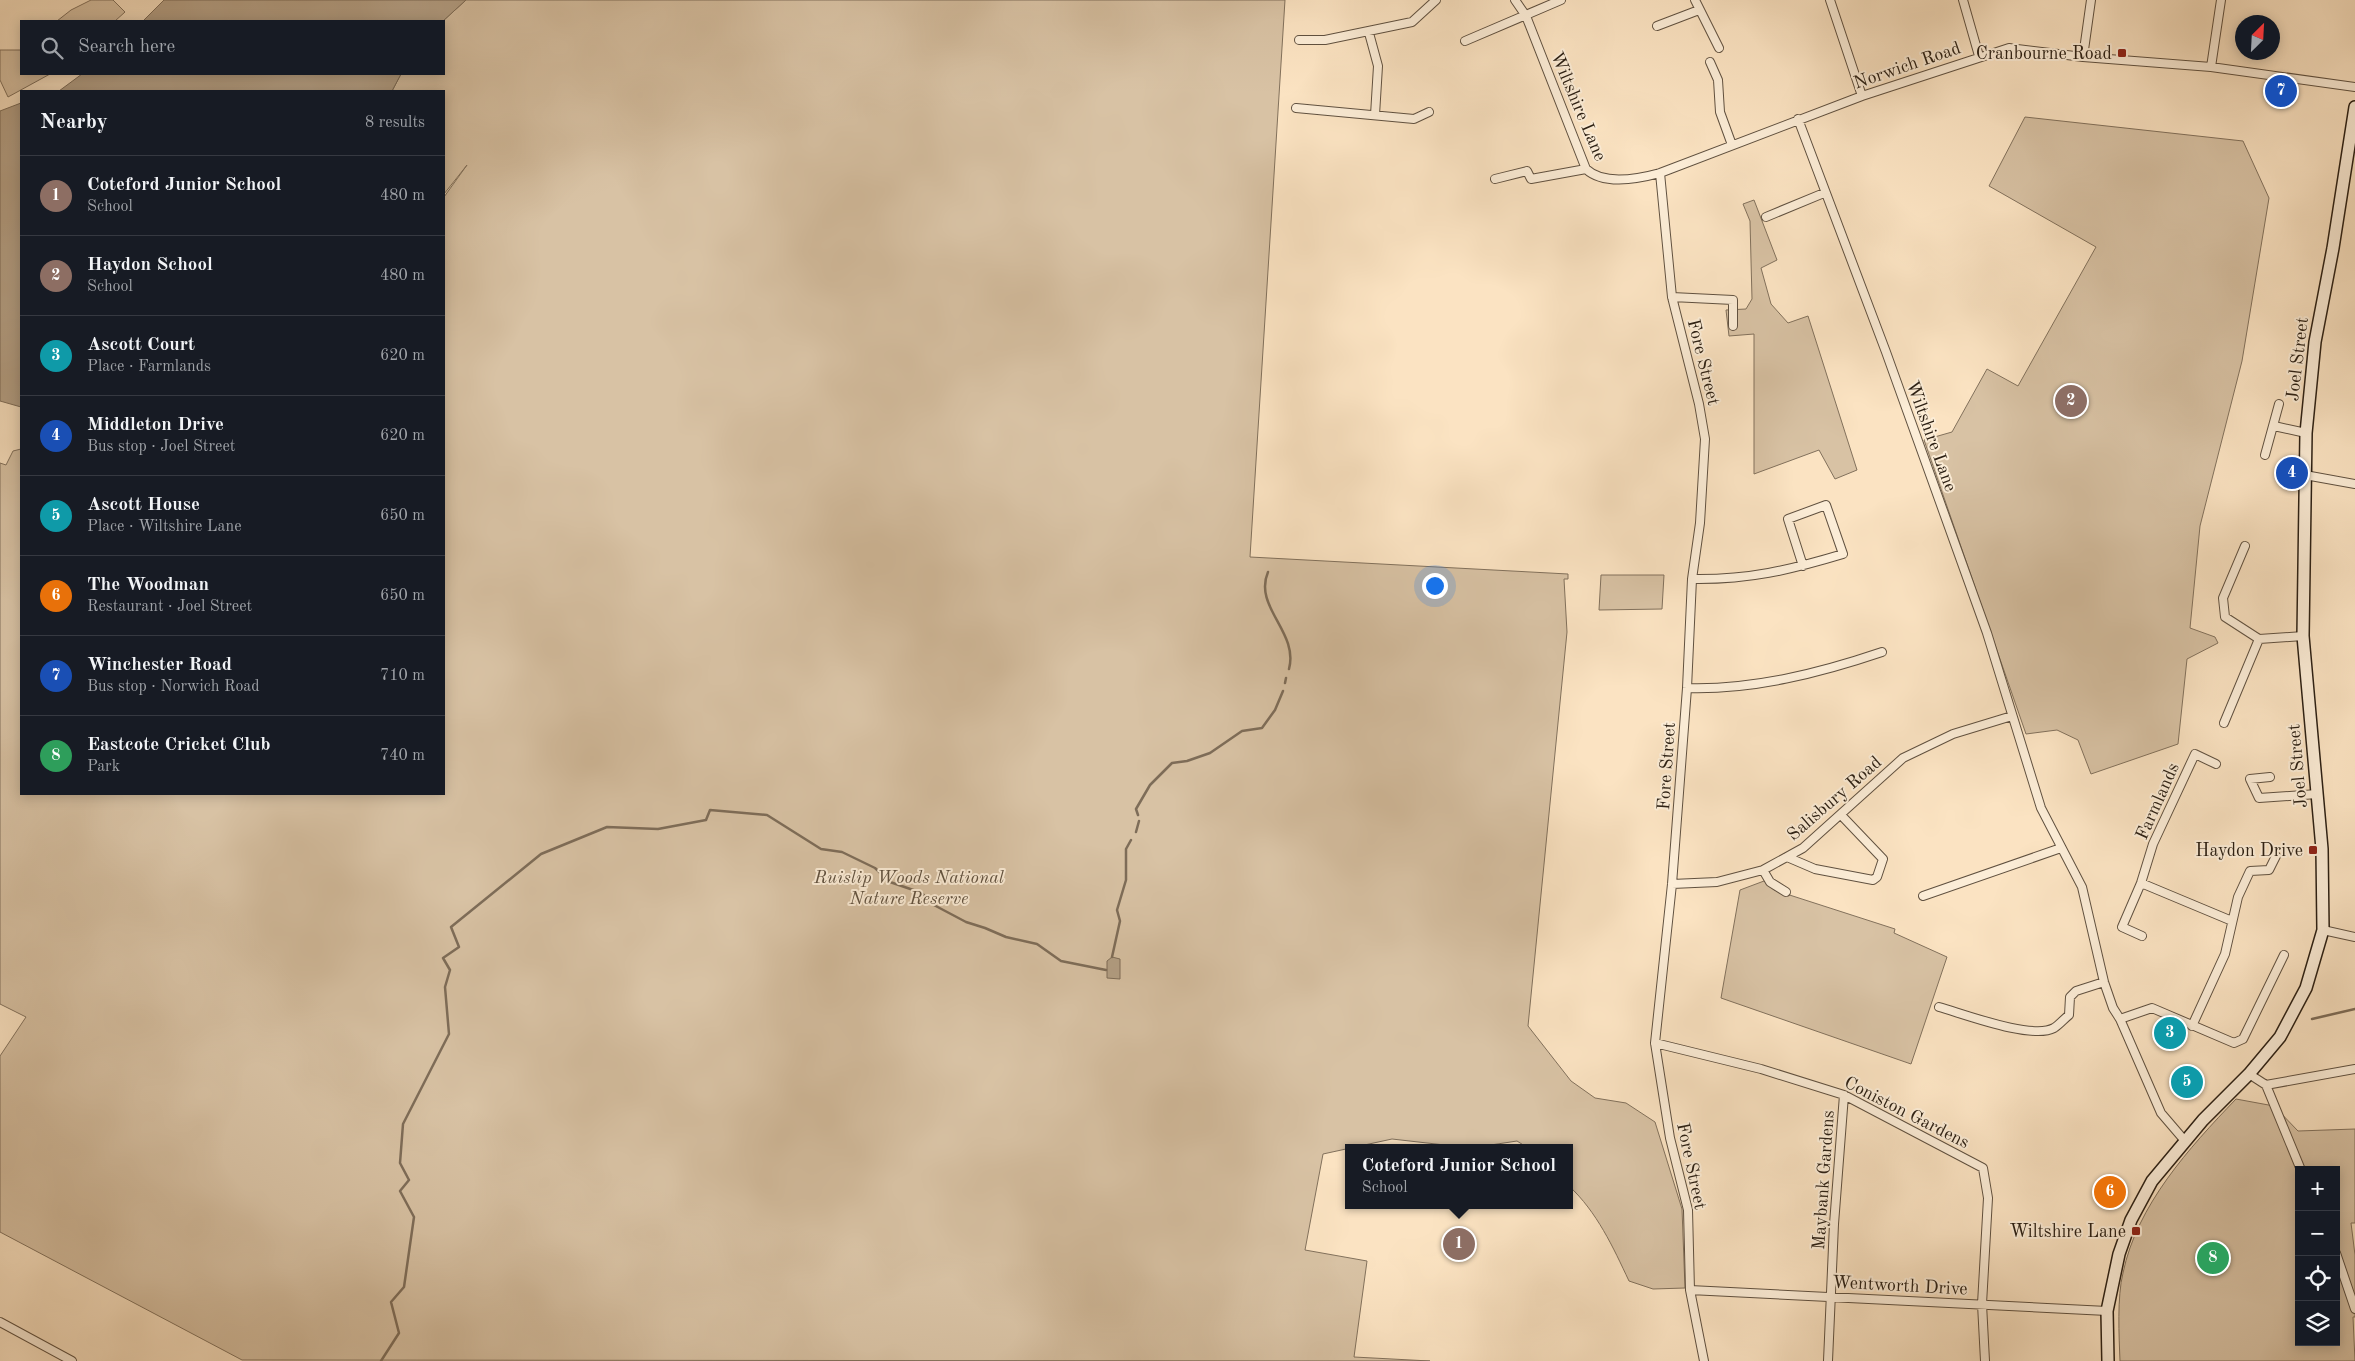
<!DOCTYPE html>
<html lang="en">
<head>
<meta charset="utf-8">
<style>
  body { margin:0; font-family:"Old Standard TT",serif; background:#20242c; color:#f1f3f6 }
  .controls { position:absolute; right:15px; bottom:15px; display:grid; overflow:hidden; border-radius:0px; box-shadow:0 2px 12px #0003 }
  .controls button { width:45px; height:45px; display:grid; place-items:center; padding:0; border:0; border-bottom:1px solid #363941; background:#171b24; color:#f1f3f6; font:25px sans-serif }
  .compass { position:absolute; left:2235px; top:15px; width:45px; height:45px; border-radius:50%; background:#171b24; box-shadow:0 2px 12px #0003; rotate:24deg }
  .you { position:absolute; left:1434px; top:585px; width:18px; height:18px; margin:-12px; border:4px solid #fff; border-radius:50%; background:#1a73e8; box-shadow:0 0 0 8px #1a73e833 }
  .badge { display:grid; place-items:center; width:32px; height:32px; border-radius:50%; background:#c59692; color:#fff; font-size:16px; font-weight:700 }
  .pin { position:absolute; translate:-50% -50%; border:2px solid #fff; box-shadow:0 1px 5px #0006 }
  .popup { position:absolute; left:1345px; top:1144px; width:228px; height:65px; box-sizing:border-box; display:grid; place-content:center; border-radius:0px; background:#171b24; filter:drop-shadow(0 1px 4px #0005); font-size:16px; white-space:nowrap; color:#9ea1a6 }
  .popup b { font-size:19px; color:#f1f3f6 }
  .popup::after { content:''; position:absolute; left:50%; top:100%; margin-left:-10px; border:10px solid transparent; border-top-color:#171b24 }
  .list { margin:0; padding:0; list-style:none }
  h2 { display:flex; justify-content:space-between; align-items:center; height:65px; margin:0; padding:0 20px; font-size:21px }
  h2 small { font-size:16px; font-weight:400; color:#9ea1a6 }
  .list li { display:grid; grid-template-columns:32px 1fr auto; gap:15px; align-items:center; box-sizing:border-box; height:80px; padding:0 20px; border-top:1px solid #363941 }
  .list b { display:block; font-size:19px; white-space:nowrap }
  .list p { margin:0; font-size:16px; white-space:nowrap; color:#9ea1a6 }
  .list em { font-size:16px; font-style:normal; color:#9ea1a6 }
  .icon { flex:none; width:28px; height:28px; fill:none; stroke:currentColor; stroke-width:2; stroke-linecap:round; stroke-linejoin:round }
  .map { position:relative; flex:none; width:2355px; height:1361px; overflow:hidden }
  .search { position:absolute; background:#171b24; box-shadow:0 2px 12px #0003; left:20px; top:20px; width:425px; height:55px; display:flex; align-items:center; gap:12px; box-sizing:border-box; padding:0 18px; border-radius:0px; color:#9ea1a6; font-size:19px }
  .panel { position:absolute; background:#171b24; box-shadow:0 2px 12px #0003; left:20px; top:90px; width:425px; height:705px; border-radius:0px }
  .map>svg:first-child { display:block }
  .green { fill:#d8c2a4; stroke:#82715c; fill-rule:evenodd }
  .water { fill:#b5a187; stroke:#7e6d59 }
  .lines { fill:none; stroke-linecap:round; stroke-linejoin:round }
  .stream { stroke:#7e6d59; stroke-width:2.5 }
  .street-casing { stroke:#605140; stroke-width:10 }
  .secondary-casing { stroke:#2c2014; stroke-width:14 }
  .street { stroke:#fcedd7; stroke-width:8 }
  .secondary { stroke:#fcedd7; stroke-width:11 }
  .poi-dot { fill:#8f2418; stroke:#fcedd7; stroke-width:2 }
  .labels { text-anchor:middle; stroke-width:4; stroke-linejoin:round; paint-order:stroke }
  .poi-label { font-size:18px; fill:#2c2014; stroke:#fcedd7; text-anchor:end }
  .street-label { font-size:18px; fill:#2c2014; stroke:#fcedd7 }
  .park-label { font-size:18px; font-style:italic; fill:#60513f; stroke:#fcedd7 }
</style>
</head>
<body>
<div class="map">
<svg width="2355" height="1361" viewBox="0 0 2355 1361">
  <rect width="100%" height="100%" fill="#fbe3c2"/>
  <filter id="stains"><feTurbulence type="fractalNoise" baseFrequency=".004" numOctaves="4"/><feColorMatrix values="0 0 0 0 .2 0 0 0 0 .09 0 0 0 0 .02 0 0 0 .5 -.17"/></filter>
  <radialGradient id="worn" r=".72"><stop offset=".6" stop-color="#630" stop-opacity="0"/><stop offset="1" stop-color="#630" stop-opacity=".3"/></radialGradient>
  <path class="green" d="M91 0H113L125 12 115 21H57L71 10Z
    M466 0H1285L1250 557 1568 574V579H1564L1567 632 1528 1026 1571 1081 1595 1098 1626 1103 1655 1122 1682 1209 1685 1288 1653 1289 1629 1281C1613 1247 1597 1212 1569 1186V1148H1528L1517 1141 1471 1148 1392 1139 1323 1154 1305 1250 1367 1261 1354 1357 1430 1361 242 1360 0 1232V1056L26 1017 0 1004V463L6 465 13 451 21 449V794H444V197L467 165 444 194V91H392L401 74H444L443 21Z
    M0 50H21V74H50L8 97 0 80Z
    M2025 117 2243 141 2269 198 2242 361 2200 526 2190 628 2215 637 2218 643 2187 659 2178 744 2091 774 2078 740 2057 730 2026 734 1924 440 1952 432 1987 369 2018 386 2096 247 1989 186Z
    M1754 200 1777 260 1761 268 1771 304 1788 323 1808 316 1857 470 1835 479 1819 450 1754 474V334L1729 336 1726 310 1746 309 1752 299 1750 221 1743 204Z
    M1601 575H1664L1662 609 1599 610Z
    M1764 881 1774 890 1895 929 1894 933 1947 957 1911 1064 1721 998 1740 890Z
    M2236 1099 2274 1106 2298 1131 2355 1129V1223H2351L2355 1255V1317H2353L2355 1361H2120C2119 1336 2117 1297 2123 1273 2137 1205 2189 1148 2236 1099ZM2299 1170H2336V1342H2299Z"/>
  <path class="water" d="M164 0H466L443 21H143Z
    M82 74H401L392 91H59Z
    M21 103V407L0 401V111Z
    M1112 957 1120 959V979L1107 978V961Z"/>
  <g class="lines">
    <path class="stream" d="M1268 572C1253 607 1299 632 1289 669
      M1285 683 1286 678
      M1138 815 1136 809 1150 785 1172 763 1187 761 1210 753 1242 731 1262 728 1275 710 1283 691
      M1136 832 1139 821
      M1112 957 1120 921 1117 910 1126 880V849L1131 840
      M2312 1019 2355 1009
      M381 1361 399 1333 391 1302 404 1287 414 1217 400 1191 409 1180 400 1163 403 1124 449 1034 445 987 450 970 443 958 459 947 451 927 541 854 607 827 658 829 706 820 710 810 767 815 821 849 842 852 875 868 890 882 922 893 932 904 966 922 985 928 1006 937 1037 944 1061 961 1106 970"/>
    <g class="street-casing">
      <path id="street" d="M1515 0 1526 16 1586 169C1604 186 1638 179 1660 173L1862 96 2009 48 2083 57 2211 67 2355 87
        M1695 0 1719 48
        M1830 0 1862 96
        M1963 0 1979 56
        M1657 26 1699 10
        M1369 33 1378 66 1375 115
        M1299 40H1325L1412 22 1436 0
        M1465 41 1561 0
        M2083 57 2091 0
        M1710 62 1718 80 1720 112 1732 145
        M2211 67 2221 0
        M1296 108 1414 119 1429 112
        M1798 119 1886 352 1987 633 2041 808 2082 887 2104 982 2113 1008 2120 1019 2161 1113 2185 1141
        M1660 173 1672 297 1699 404 1705 439 1700 523 1692 579 1687 688 1672 884 1655 1043 1670 1138 1688 1210 1690 1290 1704 1361
        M1495 179 1527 171 1531 179 1586 169
        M1766 217 1824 193
        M1672 297 1733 300V326
        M2274 426 2306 433
        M2265 455 2279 404
        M2305 475 2355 484
        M2245 546 2223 598 2225 617 2259 639 2303 636
        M1692 579C1748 580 1790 570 1843 554L1826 505 1788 519 1803 566
        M1687 688C1753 690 1820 673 1882 652
        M2224 723 2259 639
        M2270 777 2250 779 2259 798 2317 794
        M1787 857 1815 869 1873 880 1877 877 1883 859 1841 815
        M1763 870 1770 882 1786 892
        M2141 883 2232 921
        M1672 884 1717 882 1763 870 1803 848 1903 758 1953 734 2012 716
        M1923 896 2061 848
        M2323 930 2355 937
        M2142 936 2122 927 2141 883 2153 844 2195 754 2216 764
        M1939 1007C1964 1014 2032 1040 2054 1028 2059 1025 2064 1019 2069 1015L2070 997 2076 991 2104 982
        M2120 1019 2152 1008 2234 1043 2243 1039 2284 955
        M2192 1026 2225 954 2238 897 2250 871 2269 870 2276 856
        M1655 1043 1761 1069 1844 1095 1983 1168 1988 1198 1982 1304 1985 1361
        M2249 1074 2266 1085 2301 1170
        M2266 1085 2355 1069
        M2336 1253 2355 1309
        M1690 1290 2107 1311
        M0 1322 72 1361
        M1828 1361 1834 1224 1844 1095"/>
    </g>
    <g class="secondary-casing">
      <path id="secondary" d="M2108 1361 2107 1311 2119 1254 2131 1220 2152 1181 2203 1120 2249 1074 2280 1037 2306 988 2323 930 2322 849 2303 636 2306 433 2315 342 2333 248 2355 107"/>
    </g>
    <use href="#street" class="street"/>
    <use href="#secondary" class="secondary"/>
  </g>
  <g class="poi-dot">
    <rect x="2117" y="48" width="10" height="10" rx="2.5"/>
    <rect x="2308" y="845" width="10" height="10" rx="2.5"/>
    <rect x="2131" y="1226" width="10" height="10" rx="2.5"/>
  </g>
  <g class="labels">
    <g class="poi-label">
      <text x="2112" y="59">Cranbourne Road</text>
      <text x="2303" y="856">Haydon Drive</text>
      <text x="2126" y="1237">Wiltshire Lane</text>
    </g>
    <g class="street-label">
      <text transform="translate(1907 65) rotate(-19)" y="6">Norwich Road</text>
      <text transform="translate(1579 106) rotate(67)" y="6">Wiltshire Lane</text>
      <text transform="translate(2297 359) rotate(-83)" y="6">Joel Street</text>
      <text transform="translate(1704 362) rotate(76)" y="6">Fore Street</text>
      <text transform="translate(1932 436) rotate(70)" y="6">Wiltshire Lane</text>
      <text transform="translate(1666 766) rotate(-86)" y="6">Fore Street</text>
      <text transform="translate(2297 766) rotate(-95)" y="6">Joel Street</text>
      <text transform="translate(1834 798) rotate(-41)" y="6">Salisbury Road</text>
      <text transform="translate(2157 801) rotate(-66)" y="6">Farmlands</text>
      <text transform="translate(1907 1112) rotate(27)" y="6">Coniston Gardens</text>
      <text transform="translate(1692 1166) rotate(78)" y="6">Fore Street</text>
      <text transform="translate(1823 1180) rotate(-86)" y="6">Maybank Gardens</text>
      <text transform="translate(1900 1285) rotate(3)" y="6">Wentworth Drive</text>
    </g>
    <g class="park-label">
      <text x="909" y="883">Ruislip Woods National<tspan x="909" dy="21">Nature Reserve</tspan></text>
    </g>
  </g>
  <rect width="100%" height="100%" filter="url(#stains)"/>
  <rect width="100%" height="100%" fill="url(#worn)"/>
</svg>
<div class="controls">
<button>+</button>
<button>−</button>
<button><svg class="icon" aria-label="locate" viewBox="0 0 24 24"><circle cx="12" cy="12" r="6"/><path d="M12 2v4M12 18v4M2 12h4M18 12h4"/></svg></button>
<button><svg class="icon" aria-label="layers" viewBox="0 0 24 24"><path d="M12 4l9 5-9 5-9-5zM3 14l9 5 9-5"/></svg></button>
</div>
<svg class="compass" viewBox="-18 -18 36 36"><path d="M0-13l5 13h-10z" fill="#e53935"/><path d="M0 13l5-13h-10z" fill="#9ea1a6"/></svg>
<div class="you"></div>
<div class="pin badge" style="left:1459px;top:1244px;background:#8d6e63">1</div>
<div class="popup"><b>Coteford Junior School</b>School</div>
<div class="pin badge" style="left:2071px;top:401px;background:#8d6e63">2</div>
<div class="pin badge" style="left:2170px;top:1033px;background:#0f9aa8">3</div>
<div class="pin badge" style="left:2292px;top:473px;background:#1a4fb4">4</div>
<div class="pin badge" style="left:2187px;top:1082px;background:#0f9aa8">5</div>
<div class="pin badge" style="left:2110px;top:1192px;background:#e8710a">6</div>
<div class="pin badge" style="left:2281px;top:91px;background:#1a4fb4">7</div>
<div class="pin badge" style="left:2213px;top:1258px;background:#2e9e5b">8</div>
<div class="search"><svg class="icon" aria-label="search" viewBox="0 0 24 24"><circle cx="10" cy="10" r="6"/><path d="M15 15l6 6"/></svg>Search here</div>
<section class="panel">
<h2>Nearby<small>8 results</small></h2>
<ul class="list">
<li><span class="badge" style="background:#8d6e63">1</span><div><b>Coteford Junior School</b><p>School</p></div><em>480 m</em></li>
<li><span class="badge" style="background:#8d6e63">2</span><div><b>Haydon School</b><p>School</p></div><em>480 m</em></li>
<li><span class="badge" style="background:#0f9aa8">3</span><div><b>Ascott Court</b><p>Place · Farmlands</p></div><em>620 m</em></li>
<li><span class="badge" style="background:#1a4fb4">4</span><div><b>Middleton Drive</b><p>Bus stop · Joel Street</p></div><em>620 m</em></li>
<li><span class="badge" style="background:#0f9aa8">5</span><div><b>Ascott House</b><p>Place · Wiltshire Lane</p></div><em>650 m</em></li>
<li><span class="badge" style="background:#e8710a">6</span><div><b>The Woodman</b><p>Restaurant · Joel Street</p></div><em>650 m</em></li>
<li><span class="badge" style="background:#1a4fb4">7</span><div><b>Winchester Road</b><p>Bus stop · Norwich Road</p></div><em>710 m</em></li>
<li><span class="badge" style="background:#2e9e5b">8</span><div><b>Eastcote Cricket Club</b><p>Park</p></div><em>740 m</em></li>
</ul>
</section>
</div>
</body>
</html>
